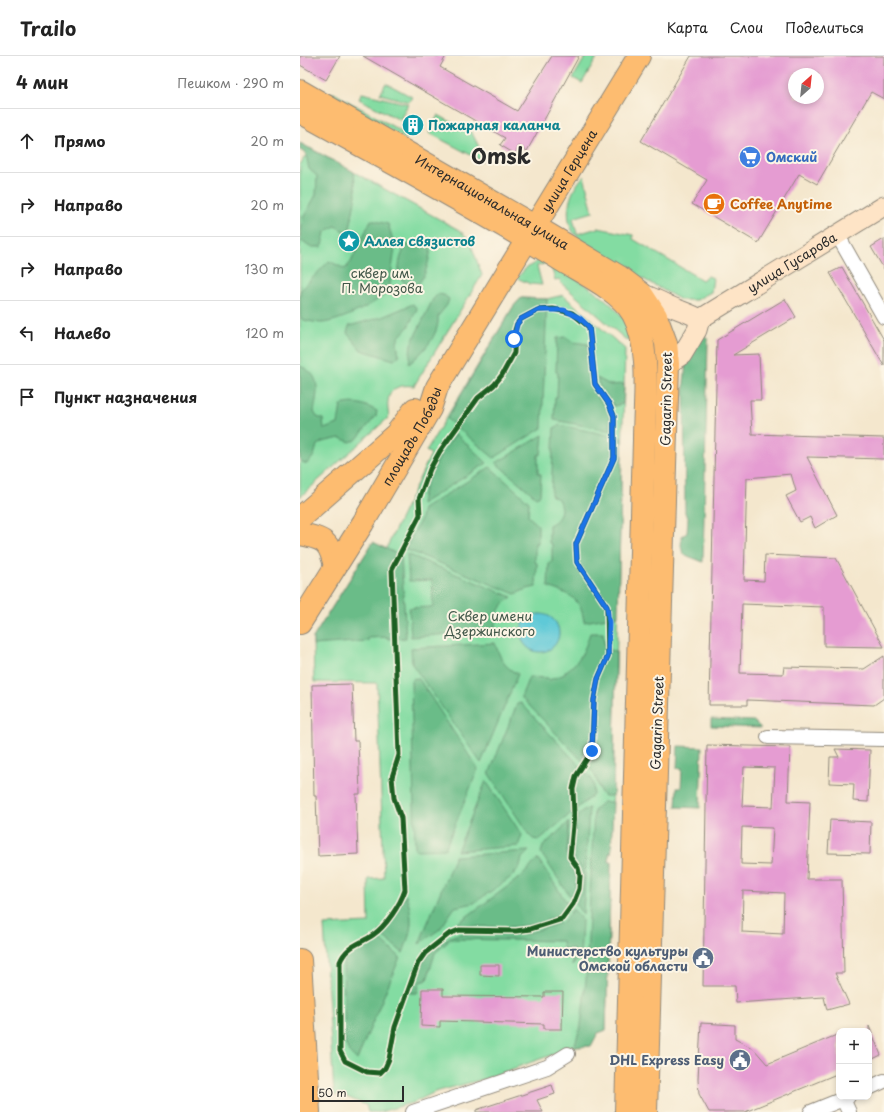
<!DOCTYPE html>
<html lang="ru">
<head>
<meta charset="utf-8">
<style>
  body { margin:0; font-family:"Playpen Sans",sans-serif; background:#f6f6f6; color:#222 }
  .controls { position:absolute; right:12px; bottom:12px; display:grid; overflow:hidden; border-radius:8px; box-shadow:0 2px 6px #0003 }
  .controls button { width:36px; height:36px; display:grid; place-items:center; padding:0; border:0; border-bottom:1px solid #e0e0e0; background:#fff; color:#222; font:20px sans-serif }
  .compass { position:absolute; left:488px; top:12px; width:36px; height:36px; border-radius:50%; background:#fff; box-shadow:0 2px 6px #0003; rotate:27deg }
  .scale { position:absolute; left:12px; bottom:10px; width:92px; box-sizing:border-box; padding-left:4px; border:2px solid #2b2b2b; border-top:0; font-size:11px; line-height:14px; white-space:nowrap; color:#2b2b2b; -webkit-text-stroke:3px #fcf5e5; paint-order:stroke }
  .stop { position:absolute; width:12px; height:12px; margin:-9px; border:3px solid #1a73e8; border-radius:50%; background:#fff }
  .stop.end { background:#1a73e8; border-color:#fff; box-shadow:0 1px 4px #0008 }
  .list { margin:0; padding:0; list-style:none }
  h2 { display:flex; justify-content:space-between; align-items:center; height:52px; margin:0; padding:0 16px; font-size:17px }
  h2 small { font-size:13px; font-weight:400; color:#767676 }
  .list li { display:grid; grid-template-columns:26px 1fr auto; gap:12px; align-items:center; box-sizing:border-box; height:64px; padding:0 16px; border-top:1px solid #e0e0e0 }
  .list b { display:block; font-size:15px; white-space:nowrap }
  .list em { font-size:13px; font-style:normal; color:#767676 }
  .icon { flex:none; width:22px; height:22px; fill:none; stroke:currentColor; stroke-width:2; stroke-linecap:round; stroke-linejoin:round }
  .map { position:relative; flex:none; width:584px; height:1056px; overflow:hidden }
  header { display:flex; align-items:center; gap:24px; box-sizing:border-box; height:56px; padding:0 20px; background:#fff; border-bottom:1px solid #e0e0e0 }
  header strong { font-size:19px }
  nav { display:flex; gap:22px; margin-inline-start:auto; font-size:14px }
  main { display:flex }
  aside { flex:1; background:#fff }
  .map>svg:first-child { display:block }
  .green { fill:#83dca2; stroke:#578466 }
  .forest { fill:#6abc88; stroke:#4a745a }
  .water { fill:#5ec9d7; stroke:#447a81 }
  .building { fill:#e59cd2; fill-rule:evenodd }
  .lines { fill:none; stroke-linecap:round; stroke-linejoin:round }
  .minor-casing { stroke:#90897c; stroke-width:16 }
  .secondary-casing { stroke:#90897c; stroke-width:21 }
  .primary-casing { stroke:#90897c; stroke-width:24 }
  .minor { stroke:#fff; stroke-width:14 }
  .secondary { stroke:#fee4c6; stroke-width:19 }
  .primary { stroke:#fdbc70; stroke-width:22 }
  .cycleway-casing { stroke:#fcf5e5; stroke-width:8 }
  .cycleway { stroke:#1b5e20; stroke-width:5 }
  .route { stroke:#1a73e8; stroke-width:5 }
  .labels { text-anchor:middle; stroke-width:4; stroke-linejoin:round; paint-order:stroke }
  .culture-label { font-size:13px; font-weight:bold; fill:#0d838f; stroke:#fcf5e5; text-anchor:start }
  .shop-label { font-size:13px; font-weight:bold; fill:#366cbe; stroke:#fcf5e5; text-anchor:start }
  .street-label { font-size:13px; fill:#2b2b2b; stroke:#fcf5e5 }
  .food-label { font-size:13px; font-weight:bold; fill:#c56008; stroke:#fcf5e5; text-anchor:start }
  .park-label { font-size:13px; fill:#415749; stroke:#fcf5e5 }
  .service-label { font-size:13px; font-weight:bold; fill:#4e5e75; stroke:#fcf5e5; text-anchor:end }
  .town-label { font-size:21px; font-weight:bold; fill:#2b2b2b; stroke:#fcf5e5 }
</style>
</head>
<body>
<header>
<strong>Trailo</strong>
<nav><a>Карта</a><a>Слои</a><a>Поделиться</a></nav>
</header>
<main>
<aside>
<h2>4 мин<small>Пешком · 290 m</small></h2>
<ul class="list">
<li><svg class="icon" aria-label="ahead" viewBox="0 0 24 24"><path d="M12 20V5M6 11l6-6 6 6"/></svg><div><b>Прямо</b></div><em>20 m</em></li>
<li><svg class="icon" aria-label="right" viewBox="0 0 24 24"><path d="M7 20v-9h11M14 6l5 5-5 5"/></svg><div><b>Направо</b></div><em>20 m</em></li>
<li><svg class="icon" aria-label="right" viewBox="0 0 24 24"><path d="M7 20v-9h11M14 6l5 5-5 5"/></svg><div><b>Направо</b></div><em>130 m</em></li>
<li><svg class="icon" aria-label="left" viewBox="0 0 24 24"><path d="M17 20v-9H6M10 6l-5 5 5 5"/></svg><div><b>Налево</b></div><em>120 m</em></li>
<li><svg class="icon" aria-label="arrive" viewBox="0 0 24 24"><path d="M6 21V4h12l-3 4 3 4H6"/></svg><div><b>Пункт назначения</b></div></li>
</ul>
</aside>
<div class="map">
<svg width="584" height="1056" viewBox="0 0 584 1056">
  <rect width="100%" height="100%" fill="#fcf5e5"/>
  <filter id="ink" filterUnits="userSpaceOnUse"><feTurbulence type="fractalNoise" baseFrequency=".025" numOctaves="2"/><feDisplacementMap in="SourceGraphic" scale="8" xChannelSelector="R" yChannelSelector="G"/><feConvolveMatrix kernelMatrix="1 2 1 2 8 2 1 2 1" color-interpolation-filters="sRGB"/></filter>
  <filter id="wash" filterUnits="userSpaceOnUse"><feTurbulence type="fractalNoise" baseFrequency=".012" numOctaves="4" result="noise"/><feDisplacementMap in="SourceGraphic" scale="16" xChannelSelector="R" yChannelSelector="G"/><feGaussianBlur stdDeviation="0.9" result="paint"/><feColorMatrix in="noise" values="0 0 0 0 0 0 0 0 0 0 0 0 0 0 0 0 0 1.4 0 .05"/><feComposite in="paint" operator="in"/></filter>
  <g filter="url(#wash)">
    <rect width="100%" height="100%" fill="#f4e7cd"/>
    <path class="green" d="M286 0H298L282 27 273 22Z
      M86 27 112 41 109 46 80 38Z
      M30 37H34L106 78 108 81 105 83 30 40Z
      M62 37 108 48 100 64 59 43Z
      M138 59 172 77 184 101 182 105 129 77Z
      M10 92 159 174 169 183 182 219 114 330C90 327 85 340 89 361L0 441V109Z
      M284 120 293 156 273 162 277 178 298 172 333 179V183L402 224 408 220 413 222 411 236 396 244H381C362 233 282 191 273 176 263 157 270 134 284 120Z
      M240 204 250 206 237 210 242 229 230 228 217 222 226 212Z
      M250 207C271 219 310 242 323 262 327 269 330 277 334 284L325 283 262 228 259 223 255 224Z
      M263 239 325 293 311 797H309V806H311L306 974 298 977 291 990 274 991 184 1023 135 1036 115 1046 80 1056H68L66 1049 42 1039H34L24 869 69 867 68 823 84 822 77 627 14 626 13 582 73 486 86 493 131 398 126 395 213 251 221 242 247 243Z"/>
    <path class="forest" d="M0 87 54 116 56 139 49 178 35 170 25 176 22 191H10L0 184 3 162 16 139 17 120 9 113 6 98 0 94Z
      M71 164 88 168 95 191 89 235C75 248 42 265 22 267 16 267 9 265 3 264L0 260V235L29 205 45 213 51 206Z
      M121 185 131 193C128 207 126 224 113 232L100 223C97 213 100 200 105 191L110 188 116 190Z
      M138 238 144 239 149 243 147 249 138 260C140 279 123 296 109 308L111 288 133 243Z
      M221 242 247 243 242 372 194 402 147 363 213 251Z
      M113 248 117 253 108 271 99 281 97 287 99 300 94 304 61 294 47 277 49 270 82 261Z
      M402 276 408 284 403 506 383 498 381 490 382 480 387 477 388 461 385 457 384 326 386 308Z
      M266 281 273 286 288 288C289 303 289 319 294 333 301 353 313 346 311 375L254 364 255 341H257L258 317 256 316 257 282Z
      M0 310C23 319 17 337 14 356L17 361 23 363 24 373 38 368 41 349C55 345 64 348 77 355L76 360 56 384 50 386 40 382 22 386 17 389 14 400 7 408 2 406 0 403Z
      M297 322 310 329 324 328 323 348 314 350 300 331Z
      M260 369 322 382 318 560 284 566C281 542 270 538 248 531L249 506H252V488L249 487V469C260 464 264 455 258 443L251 439 254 372Z
      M156 378 187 407 121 448C123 425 142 395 156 378Z
      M243 379 241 398 238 399V418H241L240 439 236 441 196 407Z
      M190 411 229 446 228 460 238 469V487H235V506L237 507 236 531 227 533 215 538 105 493 121 463 123 453Z
      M73 486 101 500 106 582 88 583V581L68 582V585L13 589V582Z
      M107 498 212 541C199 549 194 560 195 575H165L164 577 111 581 109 552 133 551 132 524 109 525Z
      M290 577H303L305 592 316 596 313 740H305L301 737 294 717 221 641 229 621 248 622 249 624 265 618V616C281 604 284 596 290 577Z
      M195 587C200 601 203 611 218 618L181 707 112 608 111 592Z
      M114 622 119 623 178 713 145 793 115 794 111 625Z
      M221 647 291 722 294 729 293 739 239 784 233 783 229 779 189 718 217 648Z
      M411 663 454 665 461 672 411 670Z
      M378 690 402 691 400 752 376 751 377 732H381L382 712H377Z
      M186 725 222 779 218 790 157 795Z
      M303 746H313L311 797H309V806H311L306 971V974L298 977 291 990 274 991 281 969 286 924 294 754Z
      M289 752 283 859 276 849C281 837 285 822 280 810 278 807 275 805 274 802 271 791 274 773 277 762L280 757Z
      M269 766 267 799 277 823 275 834 271 842 241 797 243 790Z
      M229 795 222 802 219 813 210 822 174 847 155 851 140 873 119 888 155 800Z
      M238 803 269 850C238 882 191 866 151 872L222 820Z
      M106 839C114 864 112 873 103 897L79 877Z
      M273 853 282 864 280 902 272 910 273 893H263L262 885 151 883 135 897 127 924 120 926 117 937H110C119 911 129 886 159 878L228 877 263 866Z
      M76 880 100 901 57 1004 49 996 45 987 43 905 52 894Z"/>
    <path class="water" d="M221 577a19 19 0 1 1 38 0a19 19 0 1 1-38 0Z"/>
    <g id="blocks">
      <path class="building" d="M0 0H40L26 24 0 9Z
        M63 0H146L140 11 217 55 252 0H279L227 95 219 90 215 98 200 89 205 82Z
        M391 0H584V43L571 36 517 128 499 118 458 187 392 148 407 124 341 85ZM494 18H518V42H494Z
        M584 183V213L571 191Z
        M542 211 584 284V310L530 217Z
        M485 243 496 261 433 299 459 298 461 344H450L452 378 584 382V403L507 401 537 459 515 472 510 461 500 466 486 440 496 435 491 418 447 422 444 524 464 525 465 499 536 502 584 591 524 590V551L442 548 440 617 483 618 484 611 564 613 584 600V642L574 649 447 644V649H409L417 284Z
        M52 628 54 685H58L60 738H56L58 798 18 800 16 740H14L12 629Z
        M407 689 490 691 488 745 510 746 507 823H542L544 917H535L549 948 527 954 524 941 436 947 435 930H403ZM444 711 475 712 473 751 442 750ZM442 771 473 772 471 809 441 808ZM443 835 484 837 483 878 442 876Z
        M535 693 570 694 568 746 553 745 554 728 529 727 530 701H539Z
        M530 764 571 766 570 798 528 797Z
        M180 909H199V920L180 919Z
        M122 933H143V940L244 941V936H263L262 973H244V968L140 965V971L121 970Z
        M401 967 435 969V983L454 993 467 1008 539 978V1017L445 1056H409L399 1038 398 1023Z
        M569 970 581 999 569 1005Z
        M252 1029 255 1038 237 1044 243 1056H176V1054Z"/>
    </g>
  </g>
  <g filter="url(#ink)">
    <use href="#blocks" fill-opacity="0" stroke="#90897c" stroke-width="1"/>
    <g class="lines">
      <g class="minor-casing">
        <path id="minor" d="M537 178 584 261
          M468 681 584 683
          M569 1032 584 1025
          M543 1043 549 1056
          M113 1056 247 1011 268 998
          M511 1056 548 1041"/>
      </g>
      <g class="secondary-casing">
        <g id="secondary">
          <path d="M341 237C352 241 360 245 370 250 381 255 390 257 400 263"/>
          <path id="s1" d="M400 263 584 150"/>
          <path d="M368 308 382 299 397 274 400 263"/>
        </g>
      </g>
      <g class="primary-casing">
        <g id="primary">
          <path id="s2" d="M0 35 236 171 320 221 341 237 356 260 366 287 368 308 346 1056"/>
          <path d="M0 56C87 104 176 152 261 204 284 218 320 235 333 258 352 294 344 344 344 384L326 1056"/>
          <path d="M0 462 96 378 115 353"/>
          <path d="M0 478C25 483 29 485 35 510"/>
          <path id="s3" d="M0 567 63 467 130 353 137 331 339 0"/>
          <path d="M0 904 9 1056"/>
        </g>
      </g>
      <use href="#minor" class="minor"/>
      <use href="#secondary" class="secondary"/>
      <use href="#primary" class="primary"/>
      <g class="cycleway-casing">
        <path id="cycleway" d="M253 253 272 257 289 271 295 328 309 348 314 360V402L276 488 277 506 307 551 308 600 298 623 294 644 292 695 276 720 273 733 274 759 270 801 278 812 280 820 279 833 273 848 262 863 230 873 216 875 159 874 149 878 125 897 118 907 95 971 89 1003 85 1012 80 1017 67 1016 45 1005 40 995V906C46 890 60 888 73 879 86 870 100 849 105 834L101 762 94 742 92 721 99 699 92 513 120 459 119 443 130 413 140 395 178 342 194 329 202 319 214 297 215 274 217 268 221 263 238 254Z"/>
      </g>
      <use href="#cycleway" class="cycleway"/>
    </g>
  </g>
  <g class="lines" filter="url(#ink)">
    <path class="route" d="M214 283 217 268 221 263 238 254H264L280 262 289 271 295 328 309 348 314 360V402L276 488 277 506 307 551 309 567 308 600 298 623 294 644 292 695"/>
  </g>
  <defs>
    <g id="building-disc" transform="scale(1.15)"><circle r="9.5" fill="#0f9aa8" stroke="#fcf5e5"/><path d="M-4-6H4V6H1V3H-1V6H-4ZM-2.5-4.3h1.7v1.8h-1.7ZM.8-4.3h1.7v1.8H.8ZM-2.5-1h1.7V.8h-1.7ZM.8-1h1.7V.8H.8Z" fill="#fff"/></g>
    <g id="supermarket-disc" transform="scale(1.15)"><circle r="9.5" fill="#3f7fe0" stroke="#fcf5e5"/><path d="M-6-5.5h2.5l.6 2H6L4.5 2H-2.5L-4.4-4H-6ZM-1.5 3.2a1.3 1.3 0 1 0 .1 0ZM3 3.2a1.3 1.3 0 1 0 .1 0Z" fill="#fff"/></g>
    <g id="cafe-disc" transform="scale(1.15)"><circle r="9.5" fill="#e8710a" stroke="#fcf5e5"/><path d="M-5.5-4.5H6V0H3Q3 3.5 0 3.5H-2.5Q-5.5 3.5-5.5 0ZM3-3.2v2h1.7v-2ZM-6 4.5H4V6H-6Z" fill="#fff"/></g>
    <g id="sight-disc" transform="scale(1.15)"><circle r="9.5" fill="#0f9aa8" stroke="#fcf5e5"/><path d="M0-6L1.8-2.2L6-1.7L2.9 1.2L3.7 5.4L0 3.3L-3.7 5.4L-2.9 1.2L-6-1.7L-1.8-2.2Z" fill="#fff"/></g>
    <g id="civic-disc" transform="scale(1.15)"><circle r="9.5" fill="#5c6f8a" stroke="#fcf5e5"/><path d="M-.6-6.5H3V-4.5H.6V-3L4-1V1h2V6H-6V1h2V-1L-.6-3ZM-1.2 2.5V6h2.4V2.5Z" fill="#fff"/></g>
  </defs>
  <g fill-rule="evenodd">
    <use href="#building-disc" x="113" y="69"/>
    <use href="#supermarket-disc" x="450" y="101"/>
    <use href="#cafe-disc" x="414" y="148"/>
    <use href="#sight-disc" x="49" y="185"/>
    <use href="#civic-disc" x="403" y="902"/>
    <use href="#civic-disc" x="440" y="1004"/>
  </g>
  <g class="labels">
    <g class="culture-label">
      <text x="128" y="74">Пожарная каланча</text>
      <text x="64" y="190">Аллея связистов</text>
    </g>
    <g class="shop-label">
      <text x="466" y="106">Омский</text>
    </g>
    <g class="street-label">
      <text dy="5" stroke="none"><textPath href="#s3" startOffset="527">улица Герцена</textPath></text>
      <text dy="5" stroke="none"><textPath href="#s2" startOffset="222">Интернациональная улица</textPath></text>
      <text dy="5" stroke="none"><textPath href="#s1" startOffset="108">улица Гусарова</textPath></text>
      <text transform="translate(366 343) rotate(-89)" y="5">Gagarin Street</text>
      <text dy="5" stroke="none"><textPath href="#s3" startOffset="218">площадь Победы</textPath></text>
      <text transform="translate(357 667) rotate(-88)" y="5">Gagarin Street</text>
    </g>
    <g class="food-label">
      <text x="430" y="153">Coffee Anytime</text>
    </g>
    <g class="park-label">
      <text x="82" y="222">сквер им.<tspan x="82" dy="15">П. Морозова</tspan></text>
      <text x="190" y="565">Сквер имени<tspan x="190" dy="15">Дзержинского</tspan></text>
    </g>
    <g class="service-label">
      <text x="388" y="900">Министерство культуры<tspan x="388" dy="15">Омской области</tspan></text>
      <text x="424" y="1009">DHL Express Easy</text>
    </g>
    <g class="town-label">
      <text x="201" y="108">Omsk</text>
    </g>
  </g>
</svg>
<div class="controls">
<button>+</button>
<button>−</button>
</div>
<svg class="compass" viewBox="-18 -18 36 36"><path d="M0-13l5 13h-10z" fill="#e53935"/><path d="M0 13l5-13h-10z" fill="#767676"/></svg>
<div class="scale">50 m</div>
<div class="stop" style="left:214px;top:283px"></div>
<div class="stop end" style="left:292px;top:695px"></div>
</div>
</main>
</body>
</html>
